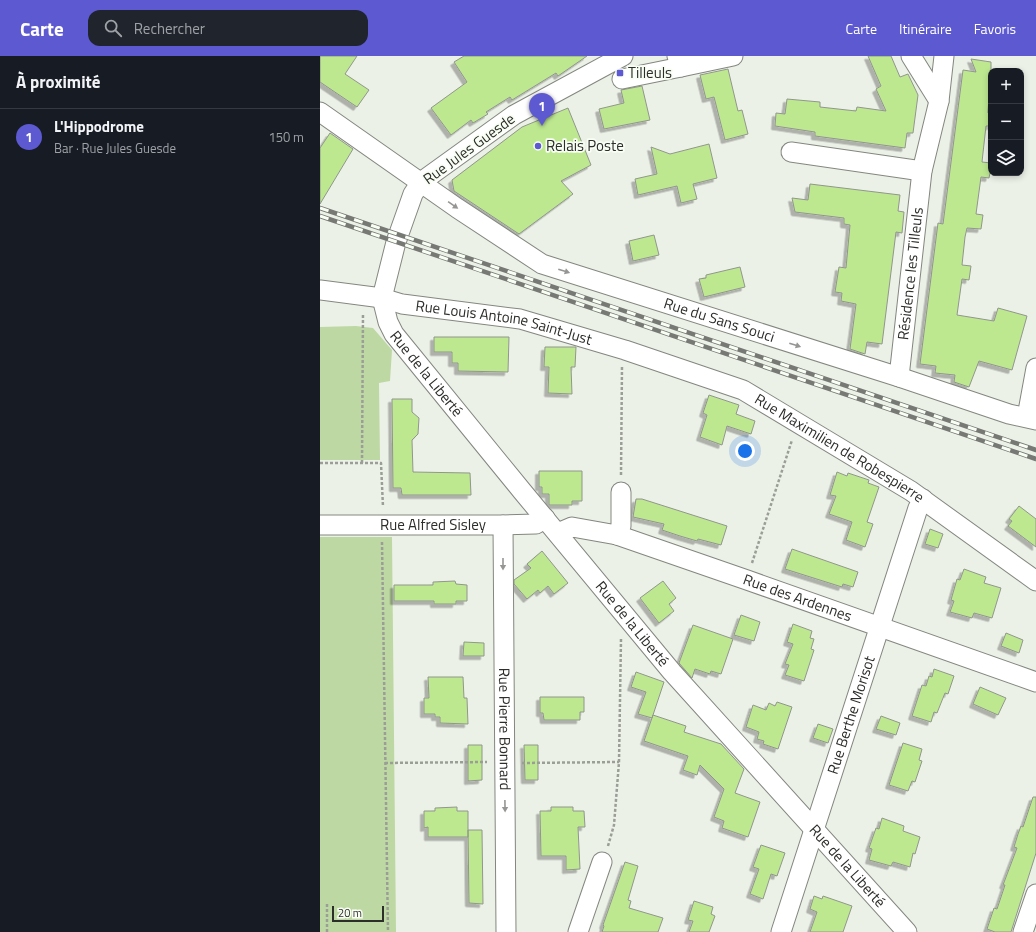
<!DOCTYPE html>
<html lang="fr">
<head>
<meta charset="utf-8">
<style>
  body { margin:0; font-family:"Titillium Web",sans-serif; background:#20242c; color:#f1f3f6 }
  .controls { position:absolute; right:12px; top:12px; display:grid; overflow:hidden; border-radius:8px; box-shadow:0 2px 6px #0003 }
  .controls button { width:36px; height:36px; display:grid; place-items:center; padding:0; border:0; border-bottom:1px solid #363941; background:#171b24; color:#f1f3f6; font:20px sans-serif }
  .scale { position:absolute; left:12px; bottom:10px; width:52px; box-sizing:border-box; padding-left:4px; border:2px solid #2c2e2a; border-top:0; font-size:11px; line-height:14px; white-space:nowrap; color:#2c2e2a; -webkit-text-stroke:3px #f9fef5; paint-order:stroke }
  .you { position:absolute; left:425px; top:395px; width:14px; height:14px; margin:-10px; border:3px solid #fff; border-radius:50%; background:#1a73e8; box-shadow:0 0 0 6px #1a73e833 }
  .badge { display:grid; place-items:center; width:26px; height:26px; border-radius:50%; background:#5d59d1; color:#fff; font-size:13px; font-weight:700 }
  .pin { position:absolute; translate:-50% -33px; filter:drop-shadow(0 1px 2px #0008) }
  .pin::after { content:''; position:absolute; top:21px; width:14px; height:12px; background:inherit; clip-path:polygon(0 0,100% 0,50% 100%) }
  .list { margin:0; padding:0; list-style:none }
  h2 { display:flex; justify-content:space-between; align-items:center; height:52px; margin:0; padding:0 16px; font-size:17px }
  h2 small { font-size:13px; font-weight:400; color:#9ea1a6 }
  .list li { display:grid; grid-template-columns:26px 1fr auto; gap:12px; align-items:center; box-sizing:border-box; height:56px; padding:0 16px; border-top:1px solid #363941 }
  .list b { display:block; font-size:15px; white-space:nowrap }
  .list p { margin:0; font-size:13px; white-space:nowrap; color:#9ea1a6 }
  .list em { font-size:13px; font-style:normal; color:#9ea1a6 }
  .icon { flex:none; width:22px; height:22px; fill:none; stroke:currentColor; stroke-width:2; stroke-linecap:round; stroke-linejoin:round }
  .map { position:relative; flex:none; width:716px; height:876px; overflow:hidden }
  header { display:flex; align-items:center; gap:24px; box-sizing:border-box; height:56px; padding:0 20px; background:#5d59d1; color:#fff }
  header strong { font-size:19px }
  nav { display:flex; gap:22px; margin-inline-start:auto; font-size:14px }
  .search { width:280px; height:36px; background:#20242c; display:flex; align-items:center; gap:10px; box-sizing:border-box; padding:0 14px; border-radius:12px; color:#9ea1a6; font-size:15px }
  main { display:flex }
  aside { flex:1; background:#171b24 }
  .map>svg:first-child { display:block }
  .green { fill:#bdd8a3 }
  .building { fill:#bde890; stroke:#91968d; filter:url(#shadow) }
  .lines { fill:none; stroke-linecap:round; stroke-linejoin:round }
  .minor-casing { stroke:#83877f; stroke-width:21 }
  .path { stroke:#9b9e97; stroke-width:2.5; stroke-dasharray:3 2; stroke-linecap:butt }
  .minor { stroke:#fff; stroke-width:19 }
  .rail-casing { stroke:#777a74; stroke-width:4.5 }
  .rail { stroke:#f9fef5; stroke-width:3; stroke-dasharray:9; stroke-linecap:butt }
  .oneway { fill:#969694 }
  .poi-dot { fill:#5d59d1; stroke:#f9fef5; stroke-width:1.5 }
  .labels { text-anchor:middle; stroke-width:3.5; stroke-linejoin:round; paint-order:stroke }
  .poi-label { font-size:15px; fill:#2c2e2a; stroke:#f9fef5; text-anchor:start }
  .street-label { font-size:15px; fill:#2c2e2a; stroke:#f9fef5 }
</style>
</head>
<body>
<header>
<strong>Carte</strong>
<div class="search"><svg class="icon" aria-label="search" viewBox="0 0 24 24"><circle cx="10" cy="10" r="6"/><path d="M15 15l6 6"/></svg>Rechercher</div>
<nav><a>Carte</a><a>Itinéraire</a><a>Favoris</a></nav>
</header>
<main>
<aside>
<h2>À proximité<small></small></h2>
<ul class="list">
<li><span class="badge">1</span><div><b>L'Hippodrome</b><p>Bar · Rue Jules Guesde</p></div><em>150 m</em></li>
</ul>
</aside>
<div class="map">
<svg width="716" height="876" viewBox="0 0 716 876">
  <defs>
    <filter id="shadow"><feDropShadow dx="-3.5" dy="3.5" stdDeviation="0" flood-color="#0004"/></filter>
  </defs>
  <rect width="100%" height="100%" fill="#ecf1e8"/>
  <path class="green" d="M36 270 53 272 72 294 70 325 59 327 60 404H0V271Z
    M0 481H72L76 876H0Z"/>
  <path class="building" d="M0 0H37L25 18 49 34 37 51 0 26Z
    M144 0H267L238 20 236 17 192 44 190 41 166 56 168 58 153 67 151 64 131 79 111 52 147 26 134 6Z
    M548 0H571L580 21 588 18 598 39 593 77H587L585 92 495 80V76L455 70 456 57 465 58 467 43 500 46V51L536 55 537 51 566 55 556 33 561 30Z
    M651 3 671 6V47L669 43 668 55V57H671V70H666L662 106 671 107V112L669 122 661 121 656 158 663 159 661 173 647 172 645 181 642 209 651 210 649 224 642 223 637 259 674 265 678 252 707 260 692 314 659 305 649 331 634 326 635 319 615 317 616 310 600 308 618 167 623 168 643 14 656 16Z
    M408 13 418 55 422 54 428 78 405 84 394 41 386 43 380 19Z
    M322 30 330 64 284 73 279 53 304 47 301 34Z
    M248 52 271 109 241 125 253 138 199 178 134 135 132 124 202 71Z
    M10 77 33 93 0 148V92Z
    M389 88 397 122 373 128 377 143 361 147 357 130 318 139 315 123 337 118 331 91 350 98Z
    M490 128 580 139 578 155 584 156 582 177 576 176 562 288 547 286 545 298 530 293 536 248 521 245 522 237 515 236 519 211 526 212 530 169 524 168V162L475 156 472 142 488 144Z
    M334 179 339 199 313 205 309 185Z
    M420 211 425 231 384 241 379 223 386 222V219Z
    M114 281H189L188 316 138 315V307H132V296H114Z
    M225 291H256L255 311H251L252 338 228 337 229 311H224Z
    M389 339 419 349 416 358 435 365 431 378 407 370 402 389 380 381 387 359 383 357Z
    M72 343H92V356L99 362 98 378 92 384 93 416 150 417 151 439H82L81 432H73Z
    M219 415H262V445H252V449H229V438H222V431H219Z
    M517 416 527 420 528 417 549 424 548 427 559 431 547 466 553 468 545 491 526 484 532 466 509 458 516 440 510 439Z
    M316 443H322L407 470 401 489 378 483 377 485 360 480 342 474 344 468 313 461Z
    M699 450 716 463V491L688 470 692 465 689 463Z
    M610 473 623 478 618 492 605 488Z
    M472 493 538 516 533 531 523 528 522 531 465 513Z
    M222 495 248 527 234 538 228 530 220 537 218 534 207 543 194 528V524L211 512 207 508Z
    M644 513 666 521 664 527 681 532 672 562 654 557 652 562 630 556 634 545 631 544 637 523 640 524Z
    M135 525 136 528 147 529V545H136V548H114V545H74V529H113V526Z
    M343 525 356 542 349 548 354 555 339 567 320 542Z
    M421 559 440 566 434 585 414 579Z
    M473 568 492 575 490 582 494 583 491 593 494 594 484 625 465 619 469 609 465 608 473 588 467 586Z
    M373 569 413 583 401 618 391 615 390 618 375 613 372 622 359 607Z
    M686 577 703 584 699 597 681 590Z
    M144 586 164 587V600H143Z
    M614 613 634 620 628 638 625 637 617 657 614 656 611 666 592 660 602 629 606 630 609 620 612 621Z
    M316 616 344 626 332 662 318 658 326 636 311 631Z
    M108 621H143L144 642H147L148 668 120 667V661H115V658H104V642H109Z
    M660 631 686 642 678 659 653 648Z
    M220 641H264V656H260V664H224L223 657H220Z
    M457 646 472 651 458 693 443 688 444 685 437 683 439 676 426 671 433 649 446 654 449 647 455 650Z
    M333 659 366 670 364 676 401 688 424 713 415 737 440 746 428 781 402 772 404 765 394 761 404 733 380 709 377 719 363 714 368 700 324 685Z
    M561 660 580 667 576 679 556 673Z
    M498 668 513 673 508 687 493 682Z
    M583 687 602 693 599 704 602 705 595 726 592 725 588 735 569 729Z
    M148 689H162V724L148 725Z
    M204 689H218V724H205Z
    M713 741H716V797L691 876H675L667 873 674 852 677 853 685 829H683L697 792 694 791 698 778 701 770 703 771Z
    M137 751V755H148V781H108V771L104 772V755H115V752Z
    M231 751H253V755H264L265 771H258L260 813 246 814V800H221L220 755H231Z
    M562 762 584 770 583 775 600 781 595 798 593 797 590 811 573 806 571 810 549 804 552 793 549 792 556 772 559 773Z
    M148 774H162L163 848 149 847Z
    M441 789 465 797 457 820 451 818 443 843 430 838 439 813 433 811Z
    M305 806 318 810 308 844 311 845 309 852 343 862 338 876H282L284 870 283 869Z
    M494 840 502 843 503 840 532 850 523 876H490L497 856 490 853Z
    M374 845 393 851 391 858 395 860 389 876H369L373 865 368 864Z"/>
  <g class="lines">
    <g class="minor-casing">
      <g id="minor">
        <path id="s1" d="M303 0 194 59 101 126 93 138 76 186 62 242 68 266 74 278 202 435 352 616 587 876"/>
        <path d="M357 0 361 11 413 0"/>
        <path d="M591 0 619 45"/>
        <path d="M302 23 361 11"/>
        <path id="s2" d="M0 56 137 152 222 208 579 321 689 358 716 364"/>
        <path d="M471 96 602 115"/>
        <path id="s3" d="M0 234 62 242 82 248 200 263 305 294 423 334 591 435 716 525"/>
        <path id="s4" d="M579 321 602 115 619 45 624 0"/>
        <path d="M707 361 716 312"/>
        <path id="s5" d="M0 469H183L216 468 225 462"/>
        <path id="s6" d="M183 469 186 876"/>
        <path id="s7" d="M238 477 252 471 297 479 427 524 716 626"/>
        <path d="M297 479 301 470V436"/>
        <path d="M258 876 282 806"/>
        <path id="s8" d="M461 876 598 452 603 443"/>
        <path d="M703 876 716 838"/>
      </g>
    </g>
    <path class="path" d="M0 407H61L63 451
      M42 407 43 257
      M301 419 302 310
      M62 486 68 876
      M432 507 472 384
      M65 707 167 706
      M202 707 299 706
      M288 790 294 769 299 706 301 583
      M7 876V846"/>
    <use href="#minor" class="minor"/>
    <g class="rail-casing">
      <path id="rail" d="M0 152 716 394
        M0 160 716 403"/>
    </g>
    <use href="#rail" class="rail"/>
  </g>
  <defs><path id="oneway-solid" d="M-6-.8H1V-3.2L6.5 0L1 3.2V.8H-6Z"/></defs>
  <g class="oneway">
    <use href="#oneway-solid" transform="translate(133 149) rotate(35)"/>
    <use href="#oneway-solid" transform="translate(244 215) rotate(18)"/>
    <use href="#oneway-solid" transform="translate(475 289) rotate(18)"/>
    <use href="#oneway-solid" transform="translate(183 508) rotate(90)"/>
    <use href="#oneway-solid" transform="translate(185 750) rotate(89)"/>
  </g>
  <g class="poi-dot">
    <rect x="296" y="13" width="8" height="8" rx="2"/>
    <circle cx="218" cy="90" r="4"/>
  </g>
  <g class="labels">
    <g class="poi-label">
      <text x="308" y="22">Tilleuls</text>
      <text x="226" y="95">Relais Poste</text>
    </g>
    <g class="street-label">
      <text transform="translate(149 93) rotate(-36)" y="5">Rue Jules Guesde</text>
      <text dy="5" stroke="none"><textPath href="#s4" startOffset="104">Résidence les Tilleuls</textPath></text>
      <text dy="5" stroke="none"><textPath href="#s2" startOffset="455">Rue du Sans Souci</textPath></text>
      <text dy="5" stroke="none"><textPath href="#s3" startOffset="187">Rue Louis Antoine Saint-Just</textPath></text>
      <text dy="5" stroke="none"><textPath href="#s1" startOffset="451">Rue de la Liberté</textPath></text>
      <text dy="5" stroke="none"><textPath href="#s3" startOffset="549">Rue Maximilien de Robespierre</textPath></text>
      <text dy="5" stroke="none"><textPath href="#s5" startOffset="113">Rue Alfred Sisley</textPath></text>
      <text dy="5" stroke="none"><textPath href="#s7" startOffset="252">Rue des Ardennes</textPath></text>
      <text dy="5" stroke="none"><textPath href="#s1" startOffset="775">Rue de la Liberté</textPath></text>
      <text dy="5" stroke="none"><textPath href="#s8" startOffset="228">Rue Berthe Morisot</textPath></text>
      <text dy="5" stroke="none"><textPath href="#s6" startOffset="204">Rue Pierre Bonnard</textPath></text>
      <text dy="5" stroke="none"><textPath href="#s1" startOffset="1099">Rue de la Liberté</textPath></text>
    </g>
  </g>
</svg>
<div class="controls">
<button>+</button>
<button>−</button>
<button><svg class="icon" aria-label="layers" viewBox="0 0 24 24"><path d="M12 4l9 5-9 5-9-5zM3 14l9 5 9-5"/></svg></button>
</div>
<div class="scale">20 m</div>
<div class="you"></div>
<div class="pin badge" style="left:222px;top:70px">1</div>
</div>
</main>
</body>
</html>
